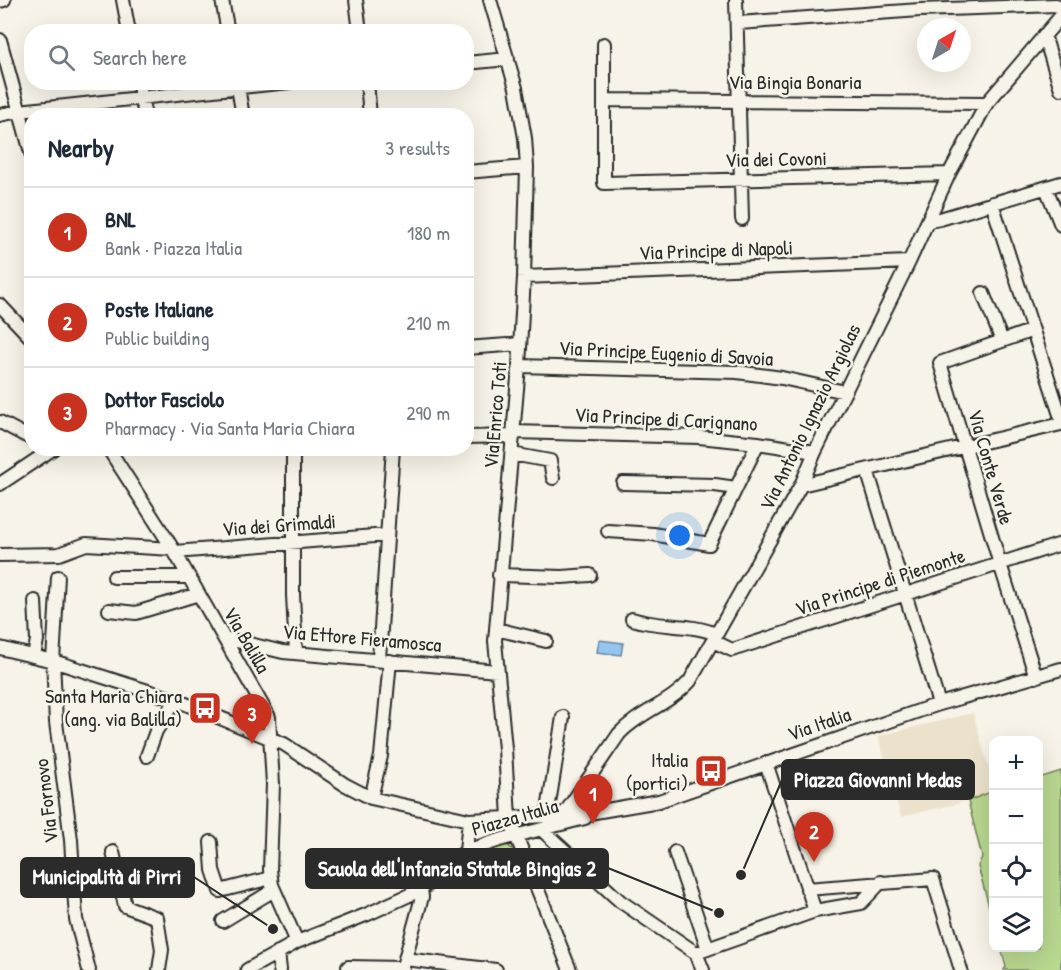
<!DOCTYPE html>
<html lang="en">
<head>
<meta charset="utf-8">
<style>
  body { margin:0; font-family:"Patrick Hand",sans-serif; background:#f2f2f3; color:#1f2937 }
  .controls { position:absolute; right:18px; bottom:18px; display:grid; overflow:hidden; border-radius:12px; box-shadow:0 6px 24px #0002 }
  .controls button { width:54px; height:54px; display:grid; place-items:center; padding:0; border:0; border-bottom:2px solid #e0e1e3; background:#fff; color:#1f2937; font:30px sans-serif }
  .compass { position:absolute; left:917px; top:18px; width:54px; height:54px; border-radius:50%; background:#fff; box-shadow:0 6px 24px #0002; rotate:39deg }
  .you { position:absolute; left:680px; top:536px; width:21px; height:21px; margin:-15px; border:4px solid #fff; border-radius:50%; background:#1a73e8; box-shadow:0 0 0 9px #1a73e833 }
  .badge { display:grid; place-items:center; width:39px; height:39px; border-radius:50%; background:#c8321e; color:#fff; font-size:20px; font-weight:700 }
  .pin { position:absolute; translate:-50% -50px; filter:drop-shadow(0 2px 3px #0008) }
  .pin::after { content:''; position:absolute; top:32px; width:21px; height:18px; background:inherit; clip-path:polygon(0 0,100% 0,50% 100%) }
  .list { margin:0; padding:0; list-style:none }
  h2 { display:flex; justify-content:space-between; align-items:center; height:78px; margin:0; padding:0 24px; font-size:26px }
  h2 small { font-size:20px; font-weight:400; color:#747a83 }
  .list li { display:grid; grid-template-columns:39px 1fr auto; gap:18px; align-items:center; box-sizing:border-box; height:90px; padding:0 24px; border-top:2px solid #e0e1e3 }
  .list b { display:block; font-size:22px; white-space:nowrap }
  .list p { margin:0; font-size:20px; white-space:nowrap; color:#747a83 }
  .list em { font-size:20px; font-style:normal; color:#747a83 }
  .icon { flex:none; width:33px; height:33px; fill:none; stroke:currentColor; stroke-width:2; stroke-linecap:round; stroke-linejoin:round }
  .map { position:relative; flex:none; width:1061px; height:970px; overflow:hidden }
  .search { position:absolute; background:#fff; box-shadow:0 6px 24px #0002; left:24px; top:24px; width:450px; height:66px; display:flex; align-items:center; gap:15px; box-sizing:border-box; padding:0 21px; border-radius:24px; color:#747a83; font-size:22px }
  .panel { position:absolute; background:#fff; box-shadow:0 6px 24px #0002; left:24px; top:108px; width:450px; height:348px; border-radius:24px }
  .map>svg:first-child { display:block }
  .built { fill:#ece2cc }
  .green { fill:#b8d78f; stroke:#72815d; stroke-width:1.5 }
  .water { fill:#94c5f0; stroke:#6a87a1; stroke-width:1.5 }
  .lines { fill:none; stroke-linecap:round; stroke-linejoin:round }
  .minor-casing { stroke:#2b2b2b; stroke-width:16 }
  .minor { stroke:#f7f3e8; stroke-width:12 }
  .labels { text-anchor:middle; stroke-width:5; stroke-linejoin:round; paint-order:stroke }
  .street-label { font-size:20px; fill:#2b2b2b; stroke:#f7f3e8 }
  .poi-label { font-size:20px; fill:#2b2b2b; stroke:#f7f3e8; text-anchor:end }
  .leader { fill:none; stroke:#2b2b2b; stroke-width:2 }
  .callout-dot { fill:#2b2b2b; stroke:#f7f3e8; stroke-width:2 }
  .callout { fill:#2b2b2b; stroke:#2b2b2b; stroke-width:2 }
  .callout-label { font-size:21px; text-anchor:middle; font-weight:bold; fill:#fff }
</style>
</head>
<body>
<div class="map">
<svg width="1061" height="970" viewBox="0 0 1061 970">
  <rect width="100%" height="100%" fill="#f7f3e8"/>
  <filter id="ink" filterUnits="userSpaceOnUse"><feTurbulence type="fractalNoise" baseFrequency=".0167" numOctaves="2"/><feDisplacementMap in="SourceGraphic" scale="12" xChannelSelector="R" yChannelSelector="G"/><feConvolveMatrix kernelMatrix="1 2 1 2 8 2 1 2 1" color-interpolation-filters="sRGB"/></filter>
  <g filter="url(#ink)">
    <path class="built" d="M973 713 993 783V791L968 801 901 817 878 736Z"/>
    <path class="green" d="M1061 771V970H1004L1006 967 1001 948H1038L1039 778Z
      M993 791V921L978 866 982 857 968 801Z
      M505 844C521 852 521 866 514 880L449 879 430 892 432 886 467 857Z"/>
    <path class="water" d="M599 640 623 643 621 655 597 652Z"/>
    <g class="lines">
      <g class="minor-casing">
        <path id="minor" d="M123 0 129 32
          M222 0 228 32
          M356 0 360 32
          M490 0 516 88 525 138 527 167 524 277 519 366 495 641 505 749 509 818 570 970
          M736 0 742 219
          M0 1 4 0
          M738 23 920 10 1056 5 1061 8
          M1044 35 1061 89
          M0 40 32 156
          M604 44V183L949 174
          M466 63 508 59
          M138 82 145 116
          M237 82 243 116
          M367 82 370 116
          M604 100 987 103
          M0 115 19 111 289 82
          M466 172 527 167
          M1046 188 1061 225
          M992 203 1061 418
          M929 221 940 219 1061 183
          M524 277 909 262
          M983 293 1002 341
          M0 305 32 339
          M1033 330 940 363 1000 564 1036 677
          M466 348 520 344
          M519 366 737 372 782 378 845 392
          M0 422 32 439
          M514 432 699 437 758 443 815 452
          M466 437 514 436
          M108 448 173 549 269 717 273 784 270 870 272 885 297 942
          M293 448V595L296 653
          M512 454 550 461 553 478
          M867 470 939 704
          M623 483 715 485 736 488
          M0 484 54 448
          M801 485 1061 424
          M608 531 653 534 709 544 758 443
          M175 552 387 535
          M0 555 59 554 86 544 173 549
          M499 575 562 577 590 575
          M58 577 53 661 56 722 71 840 76 919 89 970
          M114 577H189
          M109 610 136 613 199 594
          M632 619C660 628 690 623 716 634
          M496 629 546 641
          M224 638 283 652 497 671
          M713 641 732 650 1061 544
          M0 648 53 661 176 700 284 744 344 784 371 798 469 820 547 816 582 810 589 813
          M34 656 37 640 35 601
          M379 659 393 448
          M147 756 156 731 176 700
          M766 763 815 911
          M371 798 381 756 390 661
          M565 813 619 734C639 712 670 704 690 681L801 485 815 452 909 262 949 174 987 103 1061 16
          M547 816 563 717
          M542 830 620 901 696 953
          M211 842 213 870 220 891 271 878
          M466 851 469 820
          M113 852 125 906 157 918 162 950 159 970
          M675 852 708 949
          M807 889 933 879 961 970
          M223 921 274 890
          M278 952 280 970
          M696 953 815 911 861 903 881 882
          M696 953 703 970
          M405 959 496 970
          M348 967 403 968
          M247 970 297 942 368 914 418 891 466 851 503 839 585 818 589 813 659 801 939 704 1061 669
          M402 970 422 897 421 889"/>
      </g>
      <use href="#minor" class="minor"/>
    </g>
  </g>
  <defs>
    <g id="bus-square" transform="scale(1.725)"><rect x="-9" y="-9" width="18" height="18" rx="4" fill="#c8321e" stroke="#f7f3e8"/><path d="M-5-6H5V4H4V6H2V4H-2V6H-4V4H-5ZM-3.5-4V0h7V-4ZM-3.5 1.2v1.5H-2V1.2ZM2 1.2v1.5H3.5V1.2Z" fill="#fff"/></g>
  </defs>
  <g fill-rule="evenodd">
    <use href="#bus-square" x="205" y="708"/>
    <use href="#bus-square" x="711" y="771"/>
  </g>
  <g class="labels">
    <g class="street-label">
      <text x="795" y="89">Via Bingia Bonaria</text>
      <text transform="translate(776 159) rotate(-1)" y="7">Via dei Covoni</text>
      <text transform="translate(716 250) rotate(-2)" y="7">Via Principe di Napoli</text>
      <text transform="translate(666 353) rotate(3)" y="7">Via Principe Eugenio di Savoia</text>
      <text transform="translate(495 415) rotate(-85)" y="7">Via Enrico Toti</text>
      <text transform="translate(810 417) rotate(-64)" y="7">Via Antonio Ignazio Argiolas</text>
      <text transform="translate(666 419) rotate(3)" y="7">Via Principe di Carignano</text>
      <text transform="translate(991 467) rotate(74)" y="7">Via Conte Verde</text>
      <text transform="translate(279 525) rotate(-4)" y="7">Via dei Grimaldi</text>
      <text transform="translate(880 582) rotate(-18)" y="7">Via Principe di Piemonte</text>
      <text transform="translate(362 638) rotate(5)" y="7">Via Ettore Fieramosca</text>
      <text transform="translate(247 640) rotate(60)" y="7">Via Balilla</text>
      <text transform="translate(819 724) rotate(-19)" y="7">Via Italia</text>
      <text transform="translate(46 801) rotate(-97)" y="7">Via Fornovo</text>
      <text transform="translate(515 817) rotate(-16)" y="7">Piazza Italia</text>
    </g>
    <g class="poi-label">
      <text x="182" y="703">Santa Maria Chiara<tspan x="182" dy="23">(ang. via Balilla)</tspan></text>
      <text x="688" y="767">Italia<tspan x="688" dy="23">(portici)</tspan></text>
    </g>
  </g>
  <path class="leader" d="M741 875L782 780M719 913L608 868M273 929L194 877"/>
  <g class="callout-dot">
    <circle cx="741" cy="875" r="6"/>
    <circle cx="719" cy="913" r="6"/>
    <circle cx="273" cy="929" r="6"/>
  </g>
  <g class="callout">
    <rect x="782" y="760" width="192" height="39" rx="6"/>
    <rect x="306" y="849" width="302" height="39" rx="6"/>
    <rect x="21" y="858" width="173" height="39" rx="6"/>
  </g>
  <g class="callout-label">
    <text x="878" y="787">Piazza Giovanni Medas</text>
    <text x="457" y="876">Scuola dell'Infanzia Statale Bingias 2</text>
    <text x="107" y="884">Municipalità di Pirri</text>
  </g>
</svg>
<div class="controls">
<button>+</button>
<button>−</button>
<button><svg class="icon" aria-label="locate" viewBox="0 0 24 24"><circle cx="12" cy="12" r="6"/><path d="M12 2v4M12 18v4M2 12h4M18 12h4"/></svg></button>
<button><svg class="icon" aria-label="layers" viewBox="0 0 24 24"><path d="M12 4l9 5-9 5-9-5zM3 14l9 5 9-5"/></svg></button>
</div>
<svg class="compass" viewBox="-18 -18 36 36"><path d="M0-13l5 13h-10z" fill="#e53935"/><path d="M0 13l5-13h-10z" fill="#747a83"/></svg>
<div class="you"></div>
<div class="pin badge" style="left:593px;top:824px">1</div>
<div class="pin badge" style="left:814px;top:862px">2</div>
<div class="pin badge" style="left:252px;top:744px">3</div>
<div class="search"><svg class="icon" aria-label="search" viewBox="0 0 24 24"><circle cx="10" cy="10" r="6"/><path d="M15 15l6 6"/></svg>Search here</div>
<section class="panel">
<h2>Nearby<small>3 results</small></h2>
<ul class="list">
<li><span class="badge">1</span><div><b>BNL</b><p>Bank · Piazza Italia</p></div><em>180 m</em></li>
<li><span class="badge">2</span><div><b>Poste Italiane</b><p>Public building</p></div><em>210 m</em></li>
<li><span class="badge">3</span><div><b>Dottor Fasciolo</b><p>Pharmacy · Via Santa Maria Chiara</p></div><em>290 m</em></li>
</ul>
</section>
</div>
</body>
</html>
